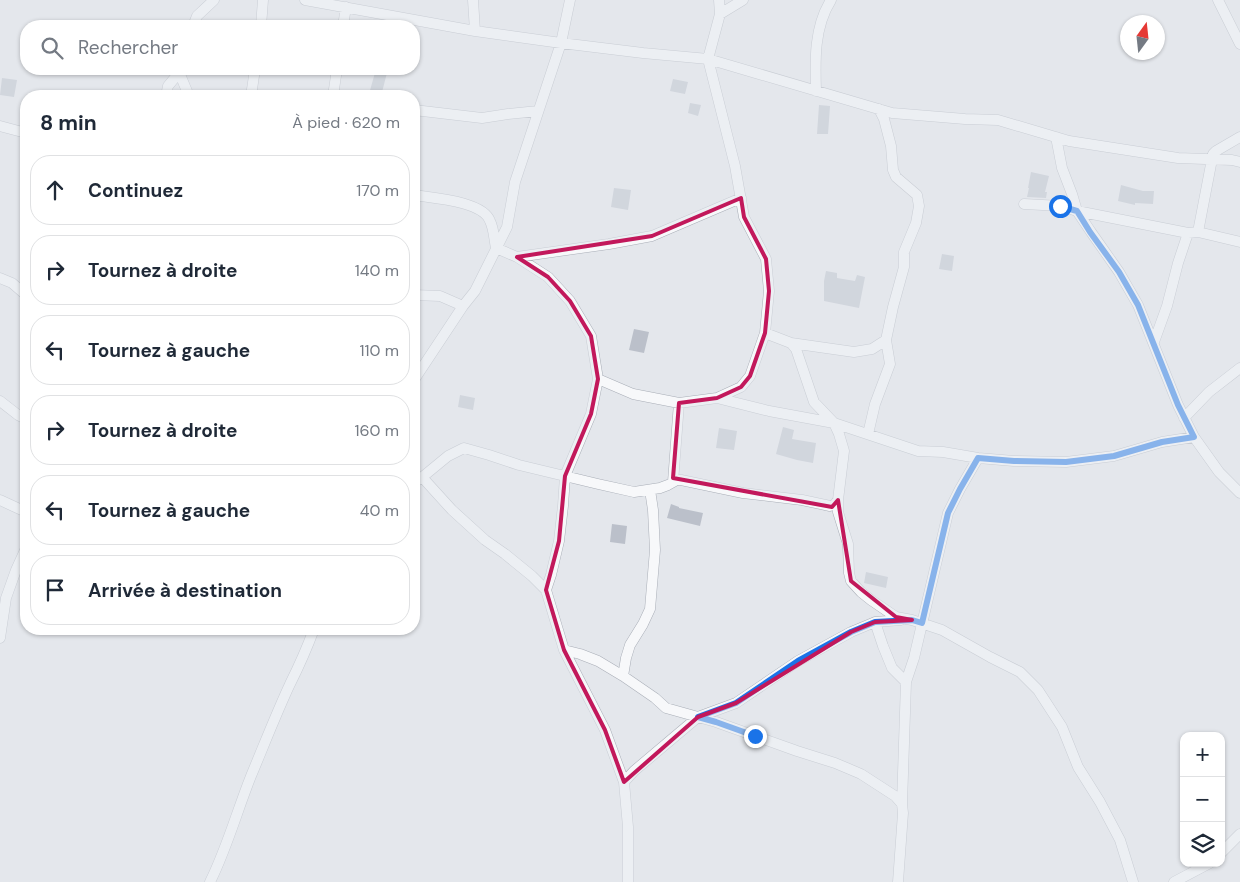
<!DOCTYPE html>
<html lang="fr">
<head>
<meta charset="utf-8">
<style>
  body { margin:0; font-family:"DM Sans",sans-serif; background:#f6f6f7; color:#1f2937 }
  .controls { position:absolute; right:15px; bottom:15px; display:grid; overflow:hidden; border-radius:10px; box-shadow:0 1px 4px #0004 }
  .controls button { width:45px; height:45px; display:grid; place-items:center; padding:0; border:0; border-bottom:1px solid #e0e1e3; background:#fff; color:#1f2937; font:25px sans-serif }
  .compass { position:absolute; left:1120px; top:15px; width:45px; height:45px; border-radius:50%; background:#fff; box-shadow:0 1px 4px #0004; rotate:15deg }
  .stop { position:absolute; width:15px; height:15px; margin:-11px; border:4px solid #1a73e8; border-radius:50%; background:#fff }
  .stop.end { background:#1a73e8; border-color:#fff; box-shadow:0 1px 5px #0008 }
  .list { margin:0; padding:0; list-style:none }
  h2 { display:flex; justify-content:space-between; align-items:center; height:65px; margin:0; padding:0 20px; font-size:21px }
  h2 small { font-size:16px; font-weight:400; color:#747a83 }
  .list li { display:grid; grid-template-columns:32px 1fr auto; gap:15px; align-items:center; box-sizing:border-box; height:70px; margin:0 10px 10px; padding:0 10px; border:1px solid #e0e1e3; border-radius:20px }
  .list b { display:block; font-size:19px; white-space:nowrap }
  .list em { font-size:16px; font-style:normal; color:#747a83 }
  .icon { flex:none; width:28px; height:28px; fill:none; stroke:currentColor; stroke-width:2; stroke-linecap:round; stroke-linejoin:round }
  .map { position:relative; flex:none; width:1240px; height:882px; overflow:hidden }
  .search { position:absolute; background:#fff; box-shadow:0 1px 4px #0004; left:20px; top:20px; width:400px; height:55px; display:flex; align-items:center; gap:12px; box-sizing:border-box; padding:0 18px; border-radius:20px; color:#747a83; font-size:19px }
  .panel { position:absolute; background:#fff; box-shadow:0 1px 4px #0004; left:20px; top:90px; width:400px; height:545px; border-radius:20px }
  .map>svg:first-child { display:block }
  .building { fill:#bbc0ca }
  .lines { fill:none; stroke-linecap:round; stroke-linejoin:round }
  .minor-casing { stroke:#a9aeb7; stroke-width:11 }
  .minor { stroke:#f7f8fa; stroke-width:10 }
  .route { stroke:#1a73e8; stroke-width:6 }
  .marked { fill:none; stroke:#c2185b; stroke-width:4; stroke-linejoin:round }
</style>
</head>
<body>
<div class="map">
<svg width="1240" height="882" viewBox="0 0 1240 882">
  <rect width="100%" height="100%" fill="#e4e7ec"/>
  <path class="building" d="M376 69H388L381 96 369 94Z
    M2 78 17 80 14 97 0 95Z
    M673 79 688 82 685 94 670 91Z
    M690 103 701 105 698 116 688 113Z
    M819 105 830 106 828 134H817Z
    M1031 172 1049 176 1045 192H1047L1046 198 1027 197 1029 188H1028Z
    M1121 185 1143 191H1154L1153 204 1135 203V205L1118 201Z
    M614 188 631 190 628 210 611 207Z
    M942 254 954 256 952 271 939 269Z
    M826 271 837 273V278L855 281 857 275 865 277 859 308 824 301V281Z
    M634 329 649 332 644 353 629 350Z
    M460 395 475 398 473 410 458 407Z
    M783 427 794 430 792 439 816 443 813 463 797 460 776 454Z
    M719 428 737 431 734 450 716 448Z
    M671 504 679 507V508L703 513 700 526 667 518Z
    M612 524 627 526 625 544 610 542Z
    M866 572 888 577 886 588 864 583Z"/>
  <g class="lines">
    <g class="minor-casing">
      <path id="minor" d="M305 0 475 31 561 43 643 53 708 59 892 113 965 119 998 120 1069 141 1178 158 1232 160 1240 162
        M473 0 475 31
        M1218 0 1240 44
        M720 14 743 0
        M193 26 197 16 214 0
        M261 26 263 0
        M343 26 346 7
        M179 72 189 96
        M816 91C815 60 814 27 831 0
        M166 96 168 86 182 69
        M251 96 255 69
        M333 96 337 69
        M414 110 482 118 508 114 538 111
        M0 126 26 133
        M1056 137 1062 168 1072 194 1077 211 1091 232 1119 272 1138 305 1178 405 1194 437 1219 472 1240 493
        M414 195C432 198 483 201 490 221 494 229 494 239 496 248L517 257 609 244 652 236 741 198
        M1024 204 1061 206 1077 211 1188 233 1198 232 1240 242
        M1198 232 1213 154 1216 151 1240 137
        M517 257 548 277 570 301 591 336 598 379 591 414 565 476 563 506 559 541 551 575 546 590 564 650 605 730 624 782
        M0 278 12 283 26 295
        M414 295 440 296 463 306
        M765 333 791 343 796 349 814 402 834 423 918 451 943 452 978 458 1014 461 1066 462 1114 456 1162 442 1194 437
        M1154 342 1167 306 1178 263 1188 233
        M791 343 854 352 872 349 886 340
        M598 379 633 394 679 403 717 398 741 387 750 376 765 333 769 291 766 259 744 217 735 166 708 59 720 14 719 0
        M414 380 463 306 475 291 507 227 515 182 561 43 570 0
        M0 401 18 415 26 419
        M1184 418 1209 392 1240 368
        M868 434 875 404 890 364 886 340 893 307 904 267V252L916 223 919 206 917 195 896 177 893 170 891 146 884 119 879 109
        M422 477 452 510 485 540 505 554 532 576 546 590
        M414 482 420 479 448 456 464 448 489 455 519 465 598 484 634 492 660 488 668 485 677 480H681L743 493 802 500 830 506 834 505 838 500 844 451 839 434 834 423 769 411 717 398
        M673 482 679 403
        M0 500 26 512
        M838 500V512L848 544 849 573 851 581 861 592 871 600 896 617 912 620 942 630 990 657 1020 672 1038 690 1062 727 1078 767 1100 802 1120 840 1133 882
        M875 622 883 646 892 668 906 682
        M0 638 6 598 16 570 26 548
        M564 650 580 654 598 661 623 676 655 698 666 708 716 722 797 751 835 763 861 774 895 796 902 804 903 813 898 882
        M623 676 626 658 630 645 643 624 650 609 655 550 653 510 650 490
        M902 804 906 682 914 658 948 513 960 489 978 458
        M1221 853 1240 834
        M210 882C227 848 237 811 251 776 264 745 276 714 290 684 299 666 307 648 314 629
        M628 882V827L624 782 634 771 698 717 736 703 798 661 851 632 875 622 901 620
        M1174 882 1210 863"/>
    </g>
    <use href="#minor" class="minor"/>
  </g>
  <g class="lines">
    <path class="route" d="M755 736 716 722 698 717 736 703 798 661 851 632 875 622 912 620 922 623 948 513 960 489 978 458 1014 461 1066 462 1114 456 1162 442 1194 437 1178 405 1138 305 1119 272 1090 232 1077 211 1060 206"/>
  </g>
  <path d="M0 0H1240V882H0ZM741 198 744 217 766 259 769 291 765 333 750 376 741 387 717 398 679 403 673 478 832 507 838 500 851 581 896 617 912 620 875 622 851 632 736 703 698 717 624 782 605 730 564 650 546 590 559 541 565 476 591 414 598 379 591 336 570 301 548 277 517 257 652 236Z" fill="#e4e7ec" fill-opacity=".55" fill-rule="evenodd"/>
  <path class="marked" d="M741 198 744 217 766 259 769 291 765 333 750 376 741 387 717 398 679 403 673 478 832 507 838 500 851 581 896 617 912 620 875 622 851 632 736 703 698 717 624 782 605 730 564 650 546 590 559 541 565 476 591 414 598 379 591 336 570 301 548 277 517 257 652 236Z"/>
</svg>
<div class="controls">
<button>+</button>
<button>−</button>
<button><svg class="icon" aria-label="layers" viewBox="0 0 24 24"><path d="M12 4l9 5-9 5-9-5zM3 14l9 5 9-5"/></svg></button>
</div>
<svg class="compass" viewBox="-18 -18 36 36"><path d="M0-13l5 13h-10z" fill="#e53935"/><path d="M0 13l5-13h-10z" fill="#747a83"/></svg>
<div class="stop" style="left:1060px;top:206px"></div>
<div class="stop end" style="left:755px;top:736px"></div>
<div class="search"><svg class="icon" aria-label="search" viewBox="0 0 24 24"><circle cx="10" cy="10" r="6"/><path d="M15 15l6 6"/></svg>Rechercher</div>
<section class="panel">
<h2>8 min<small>À pied · 620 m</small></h2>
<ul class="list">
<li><svg class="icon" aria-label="ahead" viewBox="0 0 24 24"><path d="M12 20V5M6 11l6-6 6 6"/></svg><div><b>Continuez</b></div><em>170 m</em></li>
<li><svg class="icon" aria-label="right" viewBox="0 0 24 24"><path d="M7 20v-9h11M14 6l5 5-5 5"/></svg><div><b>Tournez à droite</b></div><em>140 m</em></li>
<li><svg class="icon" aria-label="left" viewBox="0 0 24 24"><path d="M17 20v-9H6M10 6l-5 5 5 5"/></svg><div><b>Tournez à gauche</b></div><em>110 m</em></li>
<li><svg class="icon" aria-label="right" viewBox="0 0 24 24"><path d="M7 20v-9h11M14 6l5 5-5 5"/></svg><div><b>Tournez à droite</b></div><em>160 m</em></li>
<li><svg class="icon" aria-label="left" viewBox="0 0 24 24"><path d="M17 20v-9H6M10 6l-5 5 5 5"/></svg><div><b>Tournez à gauche</b></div><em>40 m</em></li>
<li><svg class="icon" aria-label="arrive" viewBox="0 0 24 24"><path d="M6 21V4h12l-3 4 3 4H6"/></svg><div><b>Arrivée à destination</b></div></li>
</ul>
</section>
</div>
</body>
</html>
